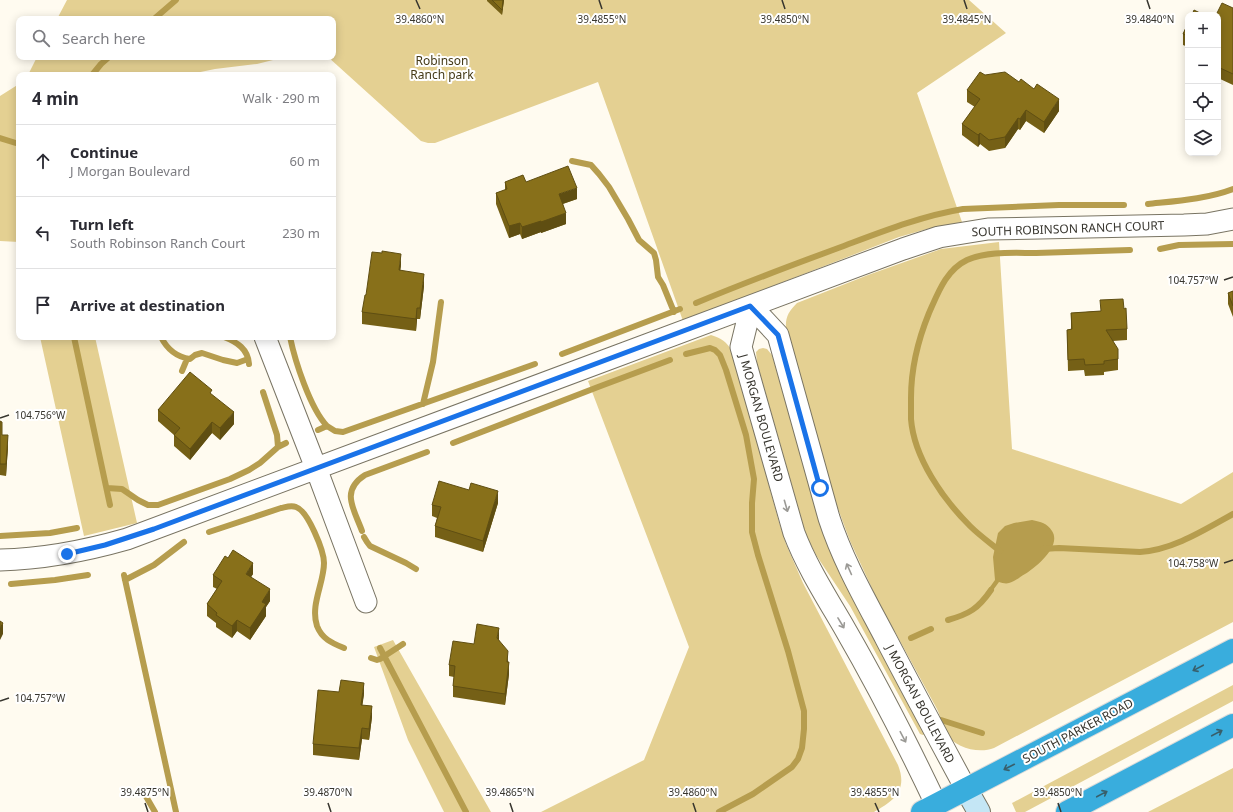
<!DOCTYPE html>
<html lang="en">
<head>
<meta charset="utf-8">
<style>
  body { margin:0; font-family:"Noto Sans",sans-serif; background:#f2f2f3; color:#2b2b33 }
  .controls { position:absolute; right:12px; top:12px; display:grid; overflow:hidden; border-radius:8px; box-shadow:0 2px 10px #0003 }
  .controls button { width:36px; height:36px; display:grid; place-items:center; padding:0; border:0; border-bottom:1px solid #e1e1e2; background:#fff; color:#2b2b33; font:20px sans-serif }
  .stop { position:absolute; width:12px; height:12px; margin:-9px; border:3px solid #1a73e8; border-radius:50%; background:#fff }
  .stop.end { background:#1a73e8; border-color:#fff; box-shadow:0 1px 4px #0008 }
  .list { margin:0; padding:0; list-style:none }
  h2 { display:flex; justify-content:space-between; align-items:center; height:52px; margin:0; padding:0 16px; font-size:17px }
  h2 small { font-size:13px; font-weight:400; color:#7c7c81 }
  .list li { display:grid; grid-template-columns:26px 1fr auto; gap:12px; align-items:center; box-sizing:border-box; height:72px; padding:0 16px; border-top:1px solid #e1e1e2 }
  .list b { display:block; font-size:15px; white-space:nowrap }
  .list p { margin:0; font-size:13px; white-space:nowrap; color:#7c7c81 }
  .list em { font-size:13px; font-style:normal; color:#7c7c81 }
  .icon { flex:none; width:22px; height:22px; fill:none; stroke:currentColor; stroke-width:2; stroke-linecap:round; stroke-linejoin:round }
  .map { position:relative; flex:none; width:1233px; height:812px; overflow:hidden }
  .search { position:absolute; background:#fff; box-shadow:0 2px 10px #0003; left:16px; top:16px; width:320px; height:44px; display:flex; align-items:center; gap:10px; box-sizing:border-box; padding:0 14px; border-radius:8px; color:#7c7c81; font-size:15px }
  .panel { position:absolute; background:#fff; box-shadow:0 2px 10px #0003; left:16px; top:72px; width:320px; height:268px; border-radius:8px }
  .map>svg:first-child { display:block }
  .green { fill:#e4d092 }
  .water { fill:#b69d4e }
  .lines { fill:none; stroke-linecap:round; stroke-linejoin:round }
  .stream { stroke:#b69d4e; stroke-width:6 }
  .street-casing { stroke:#797463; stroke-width:23 }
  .secondary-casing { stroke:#797463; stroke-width:24 }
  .highway-casing { stroke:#dbdbd9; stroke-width:24 }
  .street { stroke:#fff; stroke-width:21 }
  .secondary { stroke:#c4e6f5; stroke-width:22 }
  .highway { stroke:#39addd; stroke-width:22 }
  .wall { fill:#756016 }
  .shaded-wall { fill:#5f4e12 }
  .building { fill:#88701a; stroke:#5f4e12 }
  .oneway { stroke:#9b9a96 }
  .oneway2 { stroke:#385f6b }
  .route { stroke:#1a73e8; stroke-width:5 }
  .ticks { fill:none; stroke:#37352e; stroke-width:1.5 }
  .labels { text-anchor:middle; stroke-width:4; stroke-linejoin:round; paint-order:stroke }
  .park-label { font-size:12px; fill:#443916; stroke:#fff }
  .street-label { font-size:12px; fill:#37352e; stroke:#fff }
  .ticks-label { font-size:10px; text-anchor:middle; fill:#37352e; stroke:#fff; stroke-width:4; stroke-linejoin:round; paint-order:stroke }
</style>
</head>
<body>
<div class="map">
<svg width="1233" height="812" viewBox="0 0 1233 812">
  <rect width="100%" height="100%" fill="#fffbf0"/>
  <path class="green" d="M67 0H969L1006 33 917 93 962 222 927 229 899 237 683 321 598 82 435 143H428L421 141 328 57H333V19H57Z
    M37 57H285L257 64 215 69 186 75H28Z
    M19 84V242L0 241V96Z
    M999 242 1012 449 1181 504 1233 472V622L994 748C979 754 954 748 946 733 942 726 941 717 937 709L877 599 850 541 837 506 786 329C785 317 789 311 797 303L868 275 941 249Z
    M711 335C721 338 727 342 732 351L779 522 786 544 803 583 898 765C908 790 894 801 874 812H541L644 760 689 647 588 381Z
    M40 337H95L137 523 84 536Z
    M763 348 767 349 772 355 814 502 828 545 925 734 923 735 920 734 850 606 816 555 806 535 757 363 756 352 759 349Z
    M393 640 491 812H444L408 740 374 647Z
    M1233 685V701L1025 812H1016L1012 803 1014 802Z
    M1233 768V812H1148Z"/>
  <path class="water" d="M1032 520C1041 522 1047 523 1052 531 1062 546 1036 567 1025 574 1020 577 1014 582 1009 583 1006 584 1002 583 999 582L988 597 985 594 995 580 993 557 998 533 1005 526 1014 523Z"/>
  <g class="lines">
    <path class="stream" d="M154 19 176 0
      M92 75 101 64 109 57
      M0 138 19 144
      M572 161 591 165 599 174 609 187 628 219 639 240 654 253 656 260 658 277 663 285 674 312
      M1148 204C1176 201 1207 199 1233 189
      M1160 249 1179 245 1233 244
      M696 303C744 283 792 265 841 247 881 232 921 216 963 209L1059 205H1124
      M74 337 110 505
      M161 337C167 349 177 357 190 359L195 355 202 353 223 360 237 363 248 359
      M224 337C237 342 248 349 249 364
      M290 337C295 361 310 408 327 426
      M562 354 680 309
      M686 354 710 348 715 350 720 355 726 370 746 435 754 479 752 503V532L758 555 788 651 804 711V729L802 748 798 759 792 767 753 794 719 812
      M182 371 187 359
      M263 392 277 435 278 447
      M423 404 433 362 441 302
      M318 430 327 426 335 431 343 432 535 364
      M453 443 598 387 670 360
      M107 488 122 489 138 500 148 505H158L230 479 249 470 260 463 278 447 286 443
      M362 531C354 509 340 491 365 475L427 452
      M209 532 281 508C286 507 291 505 296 507 308 511 324 551 324 563 324 583 310 605 317 626 322 639 332 643 344 648
      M0 536 50 533 77 528
      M364 537 367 542 370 546 406 563 416 569
      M1043 549 1059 548 1140 552C1173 550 1204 530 1233 514
      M1000 551C990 543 979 535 970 526 943 499 914 458 911 419 911 412 911 405 911 398 911 368 918 340 929 313 938 293 946 270 967 260 988 251 1013 253 1036 253 1067 252 1098 251 1130 250
      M124 575 176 812
      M125 580 154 565 184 542
      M11 584 55 580 88 575
      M948 620C969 614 978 609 991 590
      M911 638 931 629
      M380 648 466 812
      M371 658 377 660 380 659 403 644
      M941 720 982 733
      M144 793 155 812"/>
    <g class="street-casing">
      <path id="street" d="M751 306 741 347 794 533C807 567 827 598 845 629 878 686 908 745 936 804
        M751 306 778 335 829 518C843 561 865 599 886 639 912 689 939 739 966 789
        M265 337 316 468 366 602
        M0 560C44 559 85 551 127 539L903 249 939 237 988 229 1184 225 1207 224 1233 219"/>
    </g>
    <g class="secondary-casing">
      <path id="secondary" d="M966 789 979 812"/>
    </g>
    <g class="highway-casing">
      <path id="highway" d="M922 812 1233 650
        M1067 812 1233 725"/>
    </g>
    <use href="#street" class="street"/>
    <use href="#secondary" class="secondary"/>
    <use href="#highway" class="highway"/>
  </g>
  <path class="wall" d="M487 0H504L502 15 487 1Z
    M1233 8V85L1218 78V15Z
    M1188 23V47L1183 45V34Z
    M985 75 1019 82 1059 111 1044 133 1026 121 1020 130 1018 129 1005 148 989 151 980 144 978 147 962 135V124L975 107 967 102V90Z
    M505 182H526L577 199 563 204 566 224 541 233V232L522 239 520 234 509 238 496 204V193L505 190Z
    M401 265 400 270 424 286 420 319H417L416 331 362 324V312L366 295Z
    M1233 291V317L1228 304V293Z
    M1124 309 1127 329V340L1113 341 1118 359V370L1104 372V375L1085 376 1084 370 1068 371 1067 330 1071 329V313L1100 311Z
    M212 395 234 424 220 440 212 433 190 460 174 446V435L158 421V410Z
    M0 421 2 435 8 446 6 476 0 475Z
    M498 503 483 552 435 537V526L437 518 432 516V505Z
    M253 574 251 577 270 601 266 607V616L250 640 237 631 232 638 216 627V623L207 616V604L217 589 213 587V575Z
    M499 640 508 662 509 674 505 705 453 697V686L454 677 449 676V665L474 644Z
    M364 694 362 705 372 717 369 740 362 739 359 760 313 755V744Z"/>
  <path class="shaded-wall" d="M503 0H504L502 15V10Z
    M1059 99V111L1044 133V122Z
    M1026 110V121L1020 130V119Z
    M1018 118V129L1005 148V137Z
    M980 133V144L978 147V135Z
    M577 188V199L559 205V194Z
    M566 213V224L541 233V222Z
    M541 221V232L522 239V227Z
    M520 223V234L509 238V226Z
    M401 254V265L399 281V270Z
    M424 274V286L420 319V308Z
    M417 308V319L416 331V319Z
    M234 412V424L220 440V428Z
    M212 422V433L190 460V449Z
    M8 435V446L6 476V464Z
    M498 491V503L483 552V541Z
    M253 563V574L246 585V574Z
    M270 589V601L266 607V616L250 640V628L262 602Z
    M237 620V631L232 638V626Z
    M3 623V634L0 640V628Z
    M499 628V639L497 649V638Z
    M508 651V663L507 662Z
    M509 662V674L505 705V694Z
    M364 683V694L361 716V705Z
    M372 706V717L369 740V729Z
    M362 728V739L359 760V748Z"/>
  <path class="building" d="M492 0H503L502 10Z
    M1222 3 1233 8V74L1218 67V15H1216Z
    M1194 10 1204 15H1192Z
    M1188 23V36L1183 34Z
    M980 72 985 75 1005 72 1019 82 1021 79 1034 89 1037 84 1059 99 1044 122 1026 110 1020 119 1018 118 1005 137 989 140 980 133 978 135 962 124 980 99 967 90Z
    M568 166 577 188 559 194 566 213 541 222V221L522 227 520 223 509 226 496 193 507 189 505 182 523 175 526 182Z
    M382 251 401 254 399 270 424 274 420 308H417L416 319 362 312 365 295H366L372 252 382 253Z
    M1233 291V306L1228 293Z
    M1123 299 1124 309 1126 308 1127 329 1106 330 1118 349V359L1104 361V364L1085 365 1084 359 1068 360 1067 330 1072 329 1071 313 1101 311 1100 300Z
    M190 372 212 390 210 393 234 412 220 428 212 422 190 449 174 435 180 428 158 410Z
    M0 421 2 422V435H8L6 464H0Z
    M439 481 469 490 471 483 498 491 483 541 435 526 441 507 432 505Z
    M233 550 253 563 246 574 270 589 262 602 266 604 250 628 237 620 232 626 216 615 217 613 207 604 222 581 213 575 225 556 228 558Z
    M0 621 3 623 0 628Z
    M477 624 499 628 497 638 508 651 507 662H509L505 694 453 686 455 666 449 665 453 641 474 644Z
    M341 680 364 683 361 705 372 706 369 729 362 728 359 748 313 744 318 690 339 692Z"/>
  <defs><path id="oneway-shaft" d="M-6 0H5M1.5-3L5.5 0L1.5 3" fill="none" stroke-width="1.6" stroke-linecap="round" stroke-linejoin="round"/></defs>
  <g class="oneway">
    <use href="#oneway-shaft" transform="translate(786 506) rotate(74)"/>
    <use href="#oneway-shaft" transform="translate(849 569) rotate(-114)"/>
    <use href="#oneway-shaft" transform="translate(841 623) rotate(59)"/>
    <use href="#oneway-shaft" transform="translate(903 737) rotate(62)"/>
  </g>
  <g class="oneway2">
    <use href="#oneway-shaft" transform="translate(1198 668) rotate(152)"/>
    <use href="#oneway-shaft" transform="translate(1217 733) rotate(-28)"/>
    <use href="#oneway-shaft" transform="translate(1009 767) rotate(153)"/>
    <use href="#oneway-shaft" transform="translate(1102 794) rotate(-28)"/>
  </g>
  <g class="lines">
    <path class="route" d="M67 554 105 545 154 529 750 306 778 335 820 488"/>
  </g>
  <path class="ticks" d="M416 0 420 9M599 0 602 9M782 0 785 9M964 0 967 9M1147 0 1150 9M1224 280 1233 277M0 418 9 415M1224 563 1233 560M0 701 9 698M145 803 148 812M328 803 331 812M510 803 513 812M693 803 696 812M875 803 879 812M1058 803 1061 812"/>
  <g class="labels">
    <g class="park-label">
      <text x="442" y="65">Robinson<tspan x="442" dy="14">Ranch park</tspan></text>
    </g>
    <g class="street-label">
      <text transform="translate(1068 229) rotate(-2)" y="4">SOUTH ROBINSON RANCH COURT</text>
      <text transform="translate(761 418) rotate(74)" y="4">J MORGAN BOULEVARD</text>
      <text transform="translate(920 704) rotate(62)" y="4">J MORGAN BOULEVARD</text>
      <text transform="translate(1078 731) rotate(-28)" y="4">SOUTH PARKER ROAD</text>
    </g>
  </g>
  <g class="ticks-label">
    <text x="420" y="23">39.4860°N</text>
    <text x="602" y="23">39.4855°N</text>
    <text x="785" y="23">39.4850°N</text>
    <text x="967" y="23">39.4845°N</text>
    <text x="1150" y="23">39.4840°N</text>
    <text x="1193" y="284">104.757°W</text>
    <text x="40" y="419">104.756°W</text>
    <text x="1193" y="567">104.758°W</text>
    <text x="40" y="702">104.757°W</text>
    <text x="145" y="796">39.4875°N</text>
    <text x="328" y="796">39.4870°N</text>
    <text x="510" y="796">39.4865°N</text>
    <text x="693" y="796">39.4860°N</text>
    <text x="875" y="796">39.4855°N</text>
    <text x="1058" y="796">39.4850°N</text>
  </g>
</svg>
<div class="controls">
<button>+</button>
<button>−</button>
<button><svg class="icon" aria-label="locate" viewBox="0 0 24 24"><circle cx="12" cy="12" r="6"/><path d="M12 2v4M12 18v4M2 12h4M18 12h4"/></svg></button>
<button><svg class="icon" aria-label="layers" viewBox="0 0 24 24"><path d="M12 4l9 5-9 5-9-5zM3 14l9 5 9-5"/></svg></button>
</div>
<div class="stop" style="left:820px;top:488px"></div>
<div class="stop end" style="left:67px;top:554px"></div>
<div class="search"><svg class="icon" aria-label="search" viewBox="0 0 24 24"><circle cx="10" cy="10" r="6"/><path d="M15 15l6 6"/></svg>Search here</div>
<section class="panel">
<h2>4 min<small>Walk · 290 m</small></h2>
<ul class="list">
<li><svg class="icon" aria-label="ahead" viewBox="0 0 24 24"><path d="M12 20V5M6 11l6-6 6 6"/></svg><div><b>Continue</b><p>J Morgan Boulevard</p></div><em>60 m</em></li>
<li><svg class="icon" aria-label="left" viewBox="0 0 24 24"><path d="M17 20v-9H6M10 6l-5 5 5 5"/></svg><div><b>Turn left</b><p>South Robinson Ranch Court</p></div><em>230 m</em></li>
<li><svg class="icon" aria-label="arrive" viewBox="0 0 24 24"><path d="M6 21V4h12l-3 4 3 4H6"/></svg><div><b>Arrive at destination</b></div></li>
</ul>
</section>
</div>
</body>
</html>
